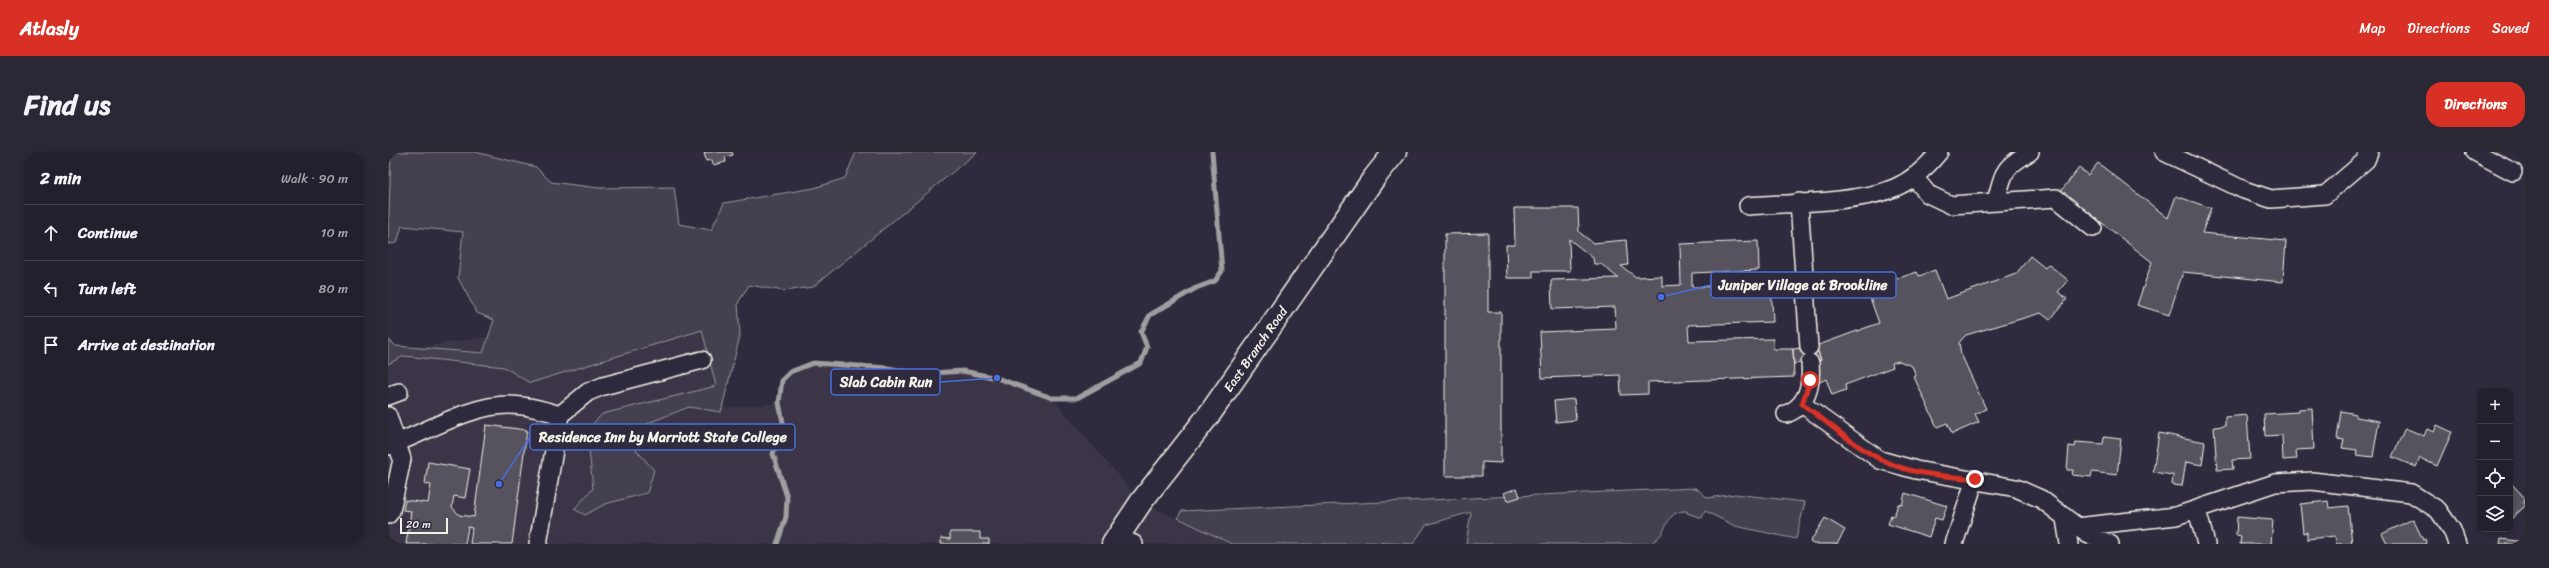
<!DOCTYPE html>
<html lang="en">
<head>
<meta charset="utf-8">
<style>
  body { margin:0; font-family:Sriracha,sans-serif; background:#2b2836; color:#f1f3f6 }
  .controls { position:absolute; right:12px; bottom:12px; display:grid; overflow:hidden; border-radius:8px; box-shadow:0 2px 6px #0003 }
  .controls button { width:36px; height:36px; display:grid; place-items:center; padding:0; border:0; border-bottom:1px solid #403e4a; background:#23202e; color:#f1f3f6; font:20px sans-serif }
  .scale { position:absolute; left:12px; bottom:10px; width:48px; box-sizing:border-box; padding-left:4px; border:2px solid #f4f1e8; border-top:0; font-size:11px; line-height:14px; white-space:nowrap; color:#f4f1e8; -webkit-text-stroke:3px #2f2a3d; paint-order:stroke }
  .stop { position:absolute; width:12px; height:12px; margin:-9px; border:3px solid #d93025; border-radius:50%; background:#fff }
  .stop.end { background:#d93025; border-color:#fff; box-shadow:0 1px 4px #0008 }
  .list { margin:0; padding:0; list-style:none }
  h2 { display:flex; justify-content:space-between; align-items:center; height:52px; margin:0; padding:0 16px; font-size:17px }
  h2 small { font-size:13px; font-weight:400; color:#a3a3aa }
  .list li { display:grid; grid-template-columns:26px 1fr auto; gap:12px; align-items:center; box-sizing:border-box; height:56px; padding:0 16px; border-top:1px solid #403e4a }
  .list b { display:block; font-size:15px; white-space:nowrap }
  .list em { font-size:13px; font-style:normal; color:#a3a3aa }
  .icon { flex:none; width:22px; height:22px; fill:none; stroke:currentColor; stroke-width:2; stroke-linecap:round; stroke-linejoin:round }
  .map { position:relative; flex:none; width:2137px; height:392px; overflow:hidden; border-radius:16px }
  header { display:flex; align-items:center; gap:24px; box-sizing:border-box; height:56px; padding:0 20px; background:#d93025; color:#fff }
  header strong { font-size:19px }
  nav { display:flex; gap:22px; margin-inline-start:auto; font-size:14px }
  .intro { display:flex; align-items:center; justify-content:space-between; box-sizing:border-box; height:96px; padding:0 24px }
  h1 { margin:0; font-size:28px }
  .button { padding:10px 18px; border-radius:16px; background:#d93025; color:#fff; font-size:14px; font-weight:700 }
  main { display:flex; gap:24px; padding:0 24px }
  aside { flex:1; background:#23202e; border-radius:16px; box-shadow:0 2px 6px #0003 }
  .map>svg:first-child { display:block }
  .built { fill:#3b3647 }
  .green { fill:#454050; stroke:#9c989c }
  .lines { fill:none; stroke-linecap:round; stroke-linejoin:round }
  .stream { stroke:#a19ea0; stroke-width:5 }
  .building { fill:#56525f; stroke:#f4f1e8 }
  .minor-casing { stroke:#f4f1e8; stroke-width:20 }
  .major-casing { stroke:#f4f1e8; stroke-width:25 }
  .minor { stroke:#2f2a3d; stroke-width:17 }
  .major { stroke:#2f2a3d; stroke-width:22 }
  .route { stroke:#d93025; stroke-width:5 }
  .labels { text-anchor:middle; stroke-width:3; stroke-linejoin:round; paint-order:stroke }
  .street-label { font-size:13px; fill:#f4f1e8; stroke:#2f2a3d }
  .leader { fill:none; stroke:#486fdb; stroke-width:1.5 }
  .callout-dot { fill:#486fdb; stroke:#2f2a3d; stroke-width:1.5 }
  .callout { fill:#2f2a3d; stroke:#486fdb; stroke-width:1.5 }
  .callout-label { font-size:14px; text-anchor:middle; font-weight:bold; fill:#f4f1e8 }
</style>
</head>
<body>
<header>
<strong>Atlasly</strong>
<nav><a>Map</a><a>Directions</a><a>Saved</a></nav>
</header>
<div class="intro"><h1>Find us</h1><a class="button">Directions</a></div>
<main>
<aside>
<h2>2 min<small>Walk · 90 m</small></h2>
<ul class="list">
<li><svg class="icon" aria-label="ahead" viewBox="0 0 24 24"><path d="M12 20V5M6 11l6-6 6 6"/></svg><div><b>Continue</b></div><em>10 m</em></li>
<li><svg class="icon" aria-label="left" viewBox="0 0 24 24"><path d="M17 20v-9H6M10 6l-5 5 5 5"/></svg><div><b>Turn left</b></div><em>80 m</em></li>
<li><svg class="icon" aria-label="arrive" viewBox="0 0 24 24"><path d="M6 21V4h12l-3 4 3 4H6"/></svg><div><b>Arrive at destination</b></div></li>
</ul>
</aside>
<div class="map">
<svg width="2137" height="392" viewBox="0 0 2137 392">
  <rect width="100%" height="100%" fill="#2f2a3d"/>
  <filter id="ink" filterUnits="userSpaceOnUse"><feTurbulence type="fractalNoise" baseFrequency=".025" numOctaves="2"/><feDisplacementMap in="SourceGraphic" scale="8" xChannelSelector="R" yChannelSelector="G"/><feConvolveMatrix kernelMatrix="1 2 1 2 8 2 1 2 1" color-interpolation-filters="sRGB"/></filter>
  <g filter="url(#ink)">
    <path class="built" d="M315 151 337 256 391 251 394 228 402 220 425 211 500 216 529 222 575 219 609 226 664 246 753 350 844 392H0V200Z"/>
    <path class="green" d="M3 0H87L148 15 163 30 211 36 286 35 291 72 323 78 336 51 426 36 457 26 468 0H589L425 135 396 139 361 133 350 151 352 184 333 260 301 255 260 271 243 292 266 318 259 341 217 352 197 363 186 357 205 337 199 278 214 262 328 234 314 178 142 231 116 215 16 204 0 212V187L8 194 95 201 106 168 89 161 70 126 75 80 14 74 9 91 0 92Z
      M1308 336 1320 346 1347 342 1417 350 1408 387 1347 374 1317 359 1314 366 1299 361V359C1282 359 1281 369 1274 381 1272 385 1266 389 1262 392H1078L1083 360 1038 373 1025 392 979 390 973 392H844L790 366 793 359Z"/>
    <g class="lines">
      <path class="stream" d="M389 392 398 365 399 345 385 302 395 270 391 251 394 228 402 220 425 211 500 216 529 222 575 219 609 226 664 246H689L753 211 759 195 753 180 762 163 808 136 827 129 834 119 824 0"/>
    </g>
    <path class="building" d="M316 0H344L345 3 337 5 338 10 325 13 324 8 318 9Z
      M1710 11 1780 66 1788 44 1823 56 1814 81 1898 89 1895 130 1795 120 1781 163 1749 153 1764 110 1673 39 1691 16 1700 23Z
      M1126 56H1190L1191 80 1205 91 1238 88 1240 113 1233 114 1248 125 1274 124V134L1293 133 1292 92 1370 89 1371 118 1304 121V135L1383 132 1385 170 1300 173 1301 189 1385 187V197H1405L1406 225 1260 230V242L1233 243 1232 223 1154 226 1152 180 1228 177 1227 155 1164 157 1163 128 1230 126 1213 112H1206L1205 106 1181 87 1182 119H1145V126H1119L1118 93H1127Z
      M1100 81V160H1113V311L1094 310V324H1057V82Z
      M1642 104 1657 116 1660 112 1680 128 1670 140 1679 147 1662 168 1653 161 1578 183 1574 187 1571 191 1573 202 1598 257 1587 262 1591 270 1564 282 1559 271 1549 275 1526 225 1528 224 1524 214 1511 209 1504 211 1505 215 1457 233 1458 238 1444 243 1438 227 1432 230 1426 215 1427 210 1433 208 1428 194 1491 171 1481 143 1507 133 1505 128 1529 120 1531 124 1547 118 1558 147 1628 122Z
      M1428 194 1433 208 1406 212 1405 197Z
      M1186 247 1188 268 1168 270 1166 249Z
      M1924 256 1926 297 1908 298 1909 307 1895 308 1894 283 1877 284 1876 262 1911 260V257Z
      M1953 259 1968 262V265L1991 269 1985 305 1968 303 1969 298 1954 296 1956 288 1949 287Z
      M1859 263 1862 307 1844 308 1845 317 1829 318 1826 275 1837 274V265Z
      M98 273 139 278 124 392H82L84 376 80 375 77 392H18L23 359 15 358 17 348 40 351 43 333 37 332 40 310 82 317 77 346 66 344 64 355 71 363 86 365Z
      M2049 273 2064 280 2049 314 2032 306 2028 315 2004 305 2017 276 2036 284 2039 277 2046 280Z
      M1771 281 1817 290 1814 313 1798 310 1794 334 1784 333 1785 323 1765 320Z
      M1716 285 1733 287 1729 323 1704 320 1703 325 1684 323 1685 318H1679L1681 294 1687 295 1688 290 1715 292Z
      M2122 330 2137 346 2135 351 2137 354 2122 368Z
      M1129 336 1132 345 1119 349 1116 341Z
      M1517 341 1559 354 1554 368 1547 366 1541 385 1500 372 1503 363 1506 364 1510 352 1514 353Z
      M1940 349 1941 356 1960 354 1964 392H1948L1947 384 1919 387V380L1915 381 1912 352Z
      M1849 365 1885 368 1883 392H1852L1853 384 1848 383Z
      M1437 366 1457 378 1449 392H1425L1422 390Z
      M2025 367 2035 388 2037 387 2039 392H1999L1994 382Z
      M562 380H592V387H601V392H553V386L562 387Z
      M2113 387 2137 390V392H2112Z"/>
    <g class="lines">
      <g class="minor-casing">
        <path id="minor" d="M1776 0 1856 38 1883 47 1937 43 1978 8 1981 0
          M2087 0 2125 20
          M1526 25 1540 42 1563 53 1668 46 1705 76
          M1608 49C1616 19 1615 16 1642 0
          M1411 50 1421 195
          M1360 54C1400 51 1470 51 1506 36 1523 29 1539 15 1551 0
          M0 244 11 240
          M1414 252 1492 308 1528 318 1628 336 1653 347 1699 382 1722 392
          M1398 262C1420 254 1424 232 1422 211
          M0 264 14 307 3 359 0 363
          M0 294C38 281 80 253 121 253 138 253 156 258 172 263
          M1809 358 1818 392
          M1677 367 1681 392
          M1688 375 1788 364 1887 331 1924 329 2023 341 2050 358 2064 378 2069 392
          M729 385 746 392
          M150 392 172 263 200 240 215 234 314 208
          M1566 392 1587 327"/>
      </g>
      <g class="major-casing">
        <path id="major" d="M725 392 753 350 823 260 986 26 1007 0"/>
      </g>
      <use href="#minor" class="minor"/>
      <use href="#major" class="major"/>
    </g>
  </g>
  <g class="lines" filter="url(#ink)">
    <path class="route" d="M1422 228 1414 252C1440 270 1464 293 1492 307 1519 322 1556 324 1587 327"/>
  </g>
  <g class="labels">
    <g class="street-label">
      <text transform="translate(867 197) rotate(-55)" y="5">East Branch Road</text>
    </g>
  </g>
  <path class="leader" d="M1273 145L1323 133M609 226L552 230M111 332L142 285"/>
  <g class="callout-dot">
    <circle cx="1273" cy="145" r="4"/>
    <circle cx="609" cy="226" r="4"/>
    <circle cx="111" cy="332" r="4"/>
  </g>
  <g class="callout">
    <rect x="1323" y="120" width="185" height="26" rx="4"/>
    <rect x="443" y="217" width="109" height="26" rx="4"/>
    <rect x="142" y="272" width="265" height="26" rx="4"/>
  </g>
  <g class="callout-label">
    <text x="1415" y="138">Juniper Village at Brookline</text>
    <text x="498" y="235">Slab Cabin Run</text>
    <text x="275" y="290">Residence Inn by Marriott State College</text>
  </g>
</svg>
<div class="controls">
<button>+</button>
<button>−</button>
<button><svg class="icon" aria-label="locate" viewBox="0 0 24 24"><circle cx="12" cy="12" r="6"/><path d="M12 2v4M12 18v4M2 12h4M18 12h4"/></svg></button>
<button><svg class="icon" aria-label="layers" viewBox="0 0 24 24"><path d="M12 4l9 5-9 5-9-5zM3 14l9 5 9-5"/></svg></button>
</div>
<div class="scale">20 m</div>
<div class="stop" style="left:1422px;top:228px"></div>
<div class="stop end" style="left:1587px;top:327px"></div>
</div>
</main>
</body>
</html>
